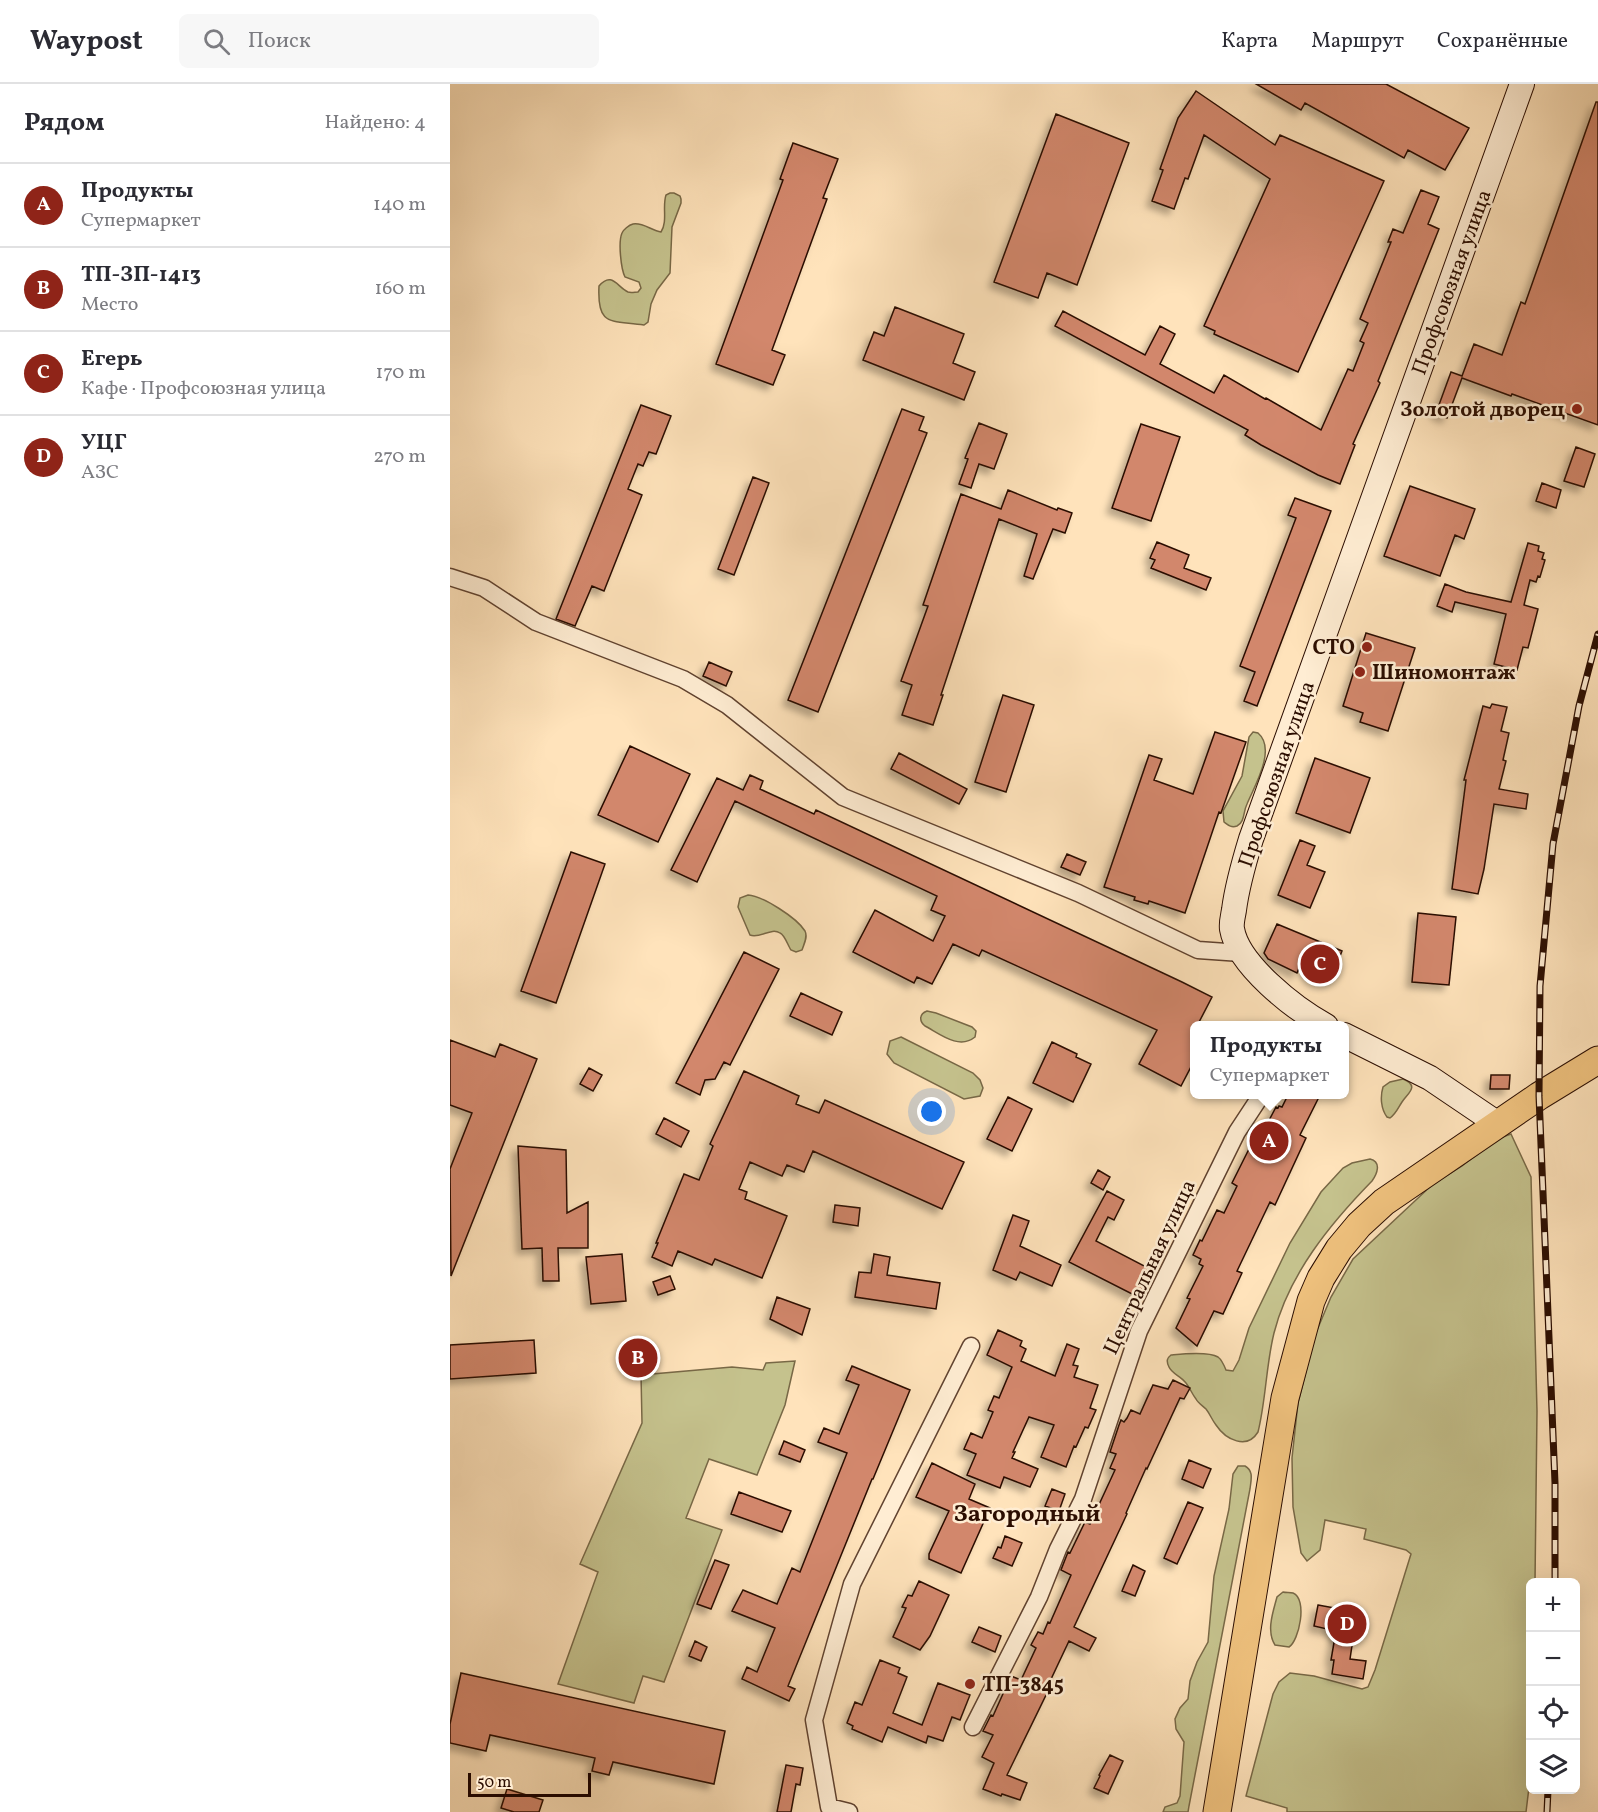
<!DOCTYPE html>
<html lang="ru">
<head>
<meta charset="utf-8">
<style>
  body { margin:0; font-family:Vollkorn,serif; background:#f7f7f7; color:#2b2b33 }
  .controls { position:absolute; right:18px; bottom:18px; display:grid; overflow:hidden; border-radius:9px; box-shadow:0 6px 24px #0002 }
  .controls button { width:54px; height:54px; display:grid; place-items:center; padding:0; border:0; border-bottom:2px solid #e1e1e2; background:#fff; color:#2b2b33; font:30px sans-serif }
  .scale { position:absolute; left:18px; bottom:15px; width:123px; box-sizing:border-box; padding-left:6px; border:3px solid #2b0d00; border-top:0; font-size:16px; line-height:21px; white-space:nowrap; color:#2b0d00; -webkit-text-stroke:4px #ffedd3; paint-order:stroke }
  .you { position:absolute; left:482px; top:1028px; width:21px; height:21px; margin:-15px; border:4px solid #fff; border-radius:50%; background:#1a73e8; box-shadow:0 0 0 9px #1a73e833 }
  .badge { display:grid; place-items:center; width:39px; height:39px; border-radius:50%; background:#8f2418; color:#fff; font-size:20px; font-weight:700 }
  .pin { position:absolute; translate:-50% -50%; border:3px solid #fff; box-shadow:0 2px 6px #0006 }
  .popup { position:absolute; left:740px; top:937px; width:159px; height:78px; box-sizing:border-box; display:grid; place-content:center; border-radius:9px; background:#fff; filter:drop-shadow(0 2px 4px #0005); font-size:20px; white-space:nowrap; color:#7c7c81 }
  .popup b { font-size:22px; color:#2b2b33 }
  .popup::after { content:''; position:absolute; left:50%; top:100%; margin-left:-12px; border:12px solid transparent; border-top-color:#fff }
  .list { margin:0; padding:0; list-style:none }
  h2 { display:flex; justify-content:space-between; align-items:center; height:78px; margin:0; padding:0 24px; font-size:26px }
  h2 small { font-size:20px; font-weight:400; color:#7c7c81 }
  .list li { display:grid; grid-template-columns:39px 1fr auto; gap:18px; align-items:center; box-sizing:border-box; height:84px; padding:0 24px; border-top:2px solid #e1e1e2 }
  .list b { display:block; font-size:22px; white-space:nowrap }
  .list p { margin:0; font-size:20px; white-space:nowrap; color:#7c7c81 }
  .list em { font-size:20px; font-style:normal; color:#7c7c81 }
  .icon { flex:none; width:33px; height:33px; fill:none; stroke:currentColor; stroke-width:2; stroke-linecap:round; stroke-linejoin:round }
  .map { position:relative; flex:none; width:1148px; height:1728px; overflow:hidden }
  header { display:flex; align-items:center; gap:36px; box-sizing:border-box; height:84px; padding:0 30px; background:#fff; border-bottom:2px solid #e1e1e2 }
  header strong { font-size:28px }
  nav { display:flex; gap:33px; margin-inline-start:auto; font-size:21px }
  .search { width:420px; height:54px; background:#f7f7f7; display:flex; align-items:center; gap:15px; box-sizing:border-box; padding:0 21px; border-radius:9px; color:#7c7c81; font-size:22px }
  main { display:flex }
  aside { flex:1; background:#fff }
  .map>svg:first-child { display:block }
  .green { fill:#c5c28d; stroke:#786846; stroke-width:1.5 }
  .building { fill:#d2876c; stroke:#2b0d00; stroke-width:1.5; filter:url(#shadow) }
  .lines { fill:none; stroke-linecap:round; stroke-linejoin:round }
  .street-casing { stroke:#60422f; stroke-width:19 }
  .secondary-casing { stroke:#2b0d00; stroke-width:26 }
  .primary-casing { stroke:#2b0d00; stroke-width:29 }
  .street { stroke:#ffedd3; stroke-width:16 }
  .secondary { stroke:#ffedd3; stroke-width:24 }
  .primary { stroke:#f0c27e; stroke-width:27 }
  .rail-casing { stroke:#2b0d00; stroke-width:7 }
  .rail { stroke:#ffedd3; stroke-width:4.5; stroke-dasharray:14; stroke-linecap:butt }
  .poi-dot { fill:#8f2418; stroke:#ffedd3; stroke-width:2 }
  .labels { text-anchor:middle; stroke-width:5; stroke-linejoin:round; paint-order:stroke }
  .street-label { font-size:21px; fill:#2b0d00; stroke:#ffedd3 }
  .poi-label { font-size:21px; font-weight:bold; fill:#2b0d00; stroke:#ffedd3; text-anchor:end }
  .quarter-label { font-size:24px; font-weight:bold; fill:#2b0d00; stroke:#ffedd3 }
</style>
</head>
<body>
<header>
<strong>Waypost</strong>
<div class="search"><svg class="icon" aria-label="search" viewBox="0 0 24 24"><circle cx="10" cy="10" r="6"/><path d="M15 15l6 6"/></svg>Поиск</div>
<nav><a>Карта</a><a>Маршрут</a><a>Сохранённые</a></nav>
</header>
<main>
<aside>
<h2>Рядом<small>Найдено: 4</small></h2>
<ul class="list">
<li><span class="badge">A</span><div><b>Продукты</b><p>Супермаркет</p></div><em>140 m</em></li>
<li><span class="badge">B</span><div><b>ТП-ЗП-1413</b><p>Место</p></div><em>160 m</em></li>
<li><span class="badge">C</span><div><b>Егерь</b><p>Кафе · Профсоюзная улица</p></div><em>170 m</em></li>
<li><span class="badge">D</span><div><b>УЦГ</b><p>АЗС</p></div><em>270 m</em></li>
</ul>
</aside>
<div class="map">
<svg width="1148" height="1728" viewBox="0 0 1148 1728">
  <defs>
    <filter id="shadow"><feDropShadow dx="-5.5" dy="5.5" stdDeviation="3" flood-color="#0004"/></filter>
  </defs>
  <rect width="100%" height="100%" fill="#ffe3bb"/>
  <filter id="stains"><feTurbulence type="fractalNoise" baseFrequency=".00333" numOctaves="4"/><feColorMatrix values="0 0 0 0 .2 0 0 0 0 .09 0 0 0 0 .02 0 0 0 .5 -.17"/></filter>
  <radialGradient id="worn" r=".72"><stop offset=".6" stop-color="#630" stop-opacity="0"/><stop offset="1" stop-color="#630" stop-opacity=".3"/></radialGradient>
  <path class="green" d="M220 109H224L230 112 231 115V119L222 143 220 189 207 206 201 220 198 238 194 241C160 236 147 243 149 202 162 187 167 203 178 208 181 209 185 208 188 208L191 204 189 198 175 193C171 185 168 158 172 149 173 146 179 141 183 140 193 138 202 147 211 148 218 137 212 123 216 111Z
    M803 648 808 649C827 665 804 703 797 720 793 728 795 738 787 742 781 744 778 741 774 738L773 727 792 692 799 653Z
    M298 811C313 812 347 834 355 847 358 853 354 860 352 866L346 868 341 866C338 862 335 851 330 849 321 843 310 855 300 851L288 823 290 814Z
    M477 927 486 929 522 943 526 947 525 953C509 966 490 950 475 942 469 937 469 930 477 927Z
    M451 953 523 989 530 996 533 1004 530 1012 514 1015 444 979 437 970 440 957Z
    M953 995C970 1002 958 1009 952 1018 948 1024 946 1030 940 1034L937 1033C931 1025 930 1013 933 1003L940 998Z
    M1061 1050 1081 1093 1087 1327 1085 1498H1080V1695L1076 1728H837V1724L796 1712 823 1610 829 1598 840 1589 864 1592 912 1605 918 1603 925 1586 961 1470 956 1466 914 1455 916 1445 875 1436 870 1466 857 1477 851 1469 843 1423 842 1374 848 1319 865 1251 881 1213 903 1175 983 1100 1012 1082 1047 1055Z
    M920 1075C932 1078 927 1090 922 1097 880 1140 839 1190 824 1249 816 1281 816 1316 808 1348 797 1366 776 1356 766 1341 762 1336 760 1330 756 1325 753 1322 748 1319 746 1315 742 1310 740 1304 736 1299 731 1292 722 1290 719 1283 716 1277 717 1274 721 1271 732 1270 758 1267 768 1273 772 1276 774 1281 776 1286L783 1287 789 1276 799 1244 840 1159 871 1108 893 1084 902 1079Z
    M345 1277 335 1321 307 1391 259 1375 236 1434 272 1446 214 1598 193 1592 184 1619 108 1600 148 1488 130 1480 192 1339 191 1291 282 1283 313 1286 316 1279Z
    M788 1382H795C804 1387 801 1396 800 1405L739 1722 738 1728H713L715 1723 727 1719 730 1712 734 1658 726 1645 725 1635 730 1624 738 1615 740 1597 747 1578 758 1558 764 1492 779 1425 783 1390Z
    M833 1508C836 1509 840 1508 843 1509 858 1515 849 1557 839 1563L825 1561C816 1547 823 1528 827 1513Z"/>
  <path class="building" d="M806 0H936L1019 44 995 86 958 66 954 74 855 19 851 26Z
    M746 7 825 61 830 51 934 97 848 288 764 250 765 247 754 242 820 95 754 51 738 95 735 94 724 125 702 117 713 86 710 85 728 34Z
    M1146 18H1148V341L1062 310 1061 312 1012 294 997 334 986 329 1001 288 1012 292 1024 260 1052 271 1071 218 1075 220Z
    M606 30 679 59 627 201 597 189 588 214 544 198Z
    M343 59 388 75 373 114 377 115 322 266 335 271 323 301 266 280 333 96 330 95Z
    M971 106 989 113 978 140 989 145 928 297 930 299 903 360 905 361 890 400 868 391 811 361 795 351 798 346 605 242 613 227 695 271 710 242 725 250 710 280 764 309 774 291 815 315 816 314 871 346 898 285 903 287 914 259 910 257 918 239 910 235 941 158H938L943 145 953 149Z
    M445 223 514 250 503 279 525 288 514 316 413 276 424 248 434 252Z
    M191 321 221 332 206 370 199 368 193 382 188 380 178 405 192 411 154 507 142 502 125 542 106 535Z
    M452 325 474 333 469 346 477 349 368 628 338 616Z
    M529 339 557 350 544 385 529 380 521 404 509 400 518 375 515 374Z
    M691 340 730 353 701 437 662 424Z
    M1126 363 1145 370 1134 403 1114 397Z
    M303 393 319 399 284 491 268 485Z
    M1092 399 1111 406 1106 424 1086 417Z
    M960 402 1025 425 1014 455 1005 451 990 492 934 472Z
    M558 406 607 426 608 424 622 429 615 449 603 445 583 495 574 492 587 450 549 435 491 611H493L483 641 452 631 462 601 451 597 478 522 473 521 511 410 551 425Z
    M845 414 881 427 807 622 794 617 805 588 790 582 846 434 838 431Z
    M707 458 739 471 734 484 761 494 756 506 701 484 705 476 700 474Z
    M1078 459 1089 462 1088 467 1094 469 1092 475 1095 476 1090 493 1088 492 1086 498 1080 496 1074 521 1088 525 1078 564 1073 563 1067 586 1044 580 1056 530 1005 518 1002 528 987 522 995 500 1016 508 1061 518Z
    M916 549 965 564 938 647 910 638 913 629 893 622Z
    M259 578 282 588 276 602 253 592Z
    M553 611 584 621 556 708 525 698Z
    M1042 620 1057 623 1051 647 1059 649 1053 676 1056 677 1049 705 1078 710 1076 725 1044 720 1034 785 1028 810 1002 805 1016 696H1014L1033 622 1040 624Z
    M765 648 796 658 771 729 769 728 735 829 699 817 698 820 684 816 685 813 654 803 699 671 712 675 704 696 743 710Z
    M180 662 240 690 208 758 148 731Z
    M449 669 517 705 509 720 441 685Z
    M865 674 920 694 900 749 846 729Z
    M300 691 313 697 310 705 364 730 366 726 732 898 762 913 747 942H744V977L731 1002 689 980 707 946 532 866 529 872 503 860 482 900 467 893 464 899 403 868 425 826 483 857 495 832 481 826 487 812 285 717 247 798 221 786 267 694 293 706Z
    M850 756 865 762 857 781 875 788 860 824 828 811Z
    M121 768 155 780 106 919 71 907Z
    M617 770 636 778 630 791 611 783Z
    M968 829 1006 833 999 901 962 898Z
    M827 840 892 867 883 890 852 877 847 889 818 875 814 869Z
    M294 868 329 885 280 981 274 978 265 995 255 996 250 1011 226 999Z
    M351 909 392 928 382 951 340 932Z
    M0 956 45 973 50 960 87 975 1 1192 0 1085 22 1029 0 1021Z
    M602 958 627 970 626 973 641 980 623 1018 583 999Z
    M139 984 152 991 143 1007 130 1000Z
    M294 987 349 1012 346 1020 369 1029 375 1016 514 1078 492 1125 363 1067 354 1088 337 1081 332 1092 300 1078 289 1105 297 1108 295 1115 337 1132 312 1194 265 1175 262 1181 228 1167 222 1182 202 1173 208 1159H206L234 1090 249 1096 263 1062 260 1060Z
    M1041 991H1060L1059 1005H1040Z
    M838 1011H870L850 1051 856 1054 825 1121 820 1118 787 1187 792 1189 773 1230 764 1227 747 1262 726 1244 740 1215 737 1214 753 1182 749 1180 751 1175 743 1171 750 1156 752 1157 767 1126 774 1129 787 1102 782 1099 800 1063 804 1065 826 1023 828 1024 829 1022 832 1023Z
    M558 1013 582 1025 562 1067 537 1055Z
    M214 1034 239 1047 231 1063 206 1050Z
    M68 1062 116 1066 117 1129 138 1118V1164H108L109 1197H93L92 1164 72 1165Z
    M648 1086 660 1093 653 1106 641 1099Z
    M657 1107 674 1116 664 1136 658 1133 646 1157 702 1186 688 1213 619 1178Z
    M385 1121 410 1124 408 1142 383 1138Z
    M563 1131 579 1137 570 1162 611 1181 602 1202 570 1188 566 1196 543 1186Z
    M172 1170 176 1217 141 1220 136 1173Z
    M424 1170 440 1173 437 1191 490 1199 486 1225 405 1213 409 1188 421 1189Z
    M220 1192 225 1205 208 1211 203 1198Z
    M327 1213 360 1225 352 1251 320 1235Z
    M548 1246 572 1257 570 1262 576 1265 571 1277 605 1292 617 1260 629 1265 623 1281 628 1282 624 1293 648 1301 640 1324 646 1326 638 1344 635 1343 626 1363 624 1362 616 1383 591 1373 604 1341 579 1333 563 1368H565L562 1374 588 1385 580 1403 554 1393 550 1404 517 1391 526 1370 514 1365 521 1349 532 1354 543 1328 538 1326 544 1312 549 1314 562 1283 537 1271Z
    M84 1256 86 1289 0 1295V1261Z
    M402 1282 460 1306 423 1395H422L338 1602 345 1605 339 1617 292 1595 297 1583 307 1588 325 1544 282 1527 293 1506 327 1520 342 1484 350 1488 397 1369 368 1358 374 1344 389 1350 409 1301 396 1296Z
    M723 1296 740 1304 734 1315 730 1314 697 1385 696 1384 676 1429 677 1430 624 1543 646 1554 639 1567 619 1557 595 1608 597 1609 557 1691 577 1699 570 1716 552 1710 551 1712 533 1705 544 1679 532 1673 543 1651 533 1647 541 1631 543 1632 561 1592 571 1596 586 1564 581 1561 588 1548 593 1550 598 1538 600 1539 621 1491 611 1486 618 1468 620 1469 635 1438 640 1440 665 1386 660 1384 666 1370 660 1368 669 1341 671 1336 674 1338 677 1334 681 1326 690 1330 703 1301 718 1305Z
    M334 1357 355 1366 350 1378 329 1370Z
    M739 1376 761 1385 753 1404 732 1395Z
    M482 1379 525 1400 519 1415 540 1424 511 1489 479 1475V1470L499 1427 466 1413Z
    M602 1405 615 1410 609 1427 595 1422Z
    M289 1408 341 1427 332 1448 281 1430Z
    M738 1418 753 1424 727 1480 714 1474Z
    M555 1452 572 1459 562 1482 543 1474 548 1463 551 1464Z
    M265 1476 279 1481 261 1525 247 1520Z
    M683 1481 695 1487 685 1512 672 1507Z
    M469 1497 499 1511 480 1552 470 1566 443 1553 456 1524 452 1523 458 1511 462 1512Z
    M868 1521 907 1528 900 1575 916 1577 913 1595 882 1590 884 1576H881L886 1547 864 1542Z
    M529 1543 551 1552 545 1568 522 1558Z
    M245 1557 257 1563 251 1577 239 1572Z
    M430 1576 450 1584 448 1589 457 1593 443 1629 472 1641 488 1599 520 1611 510 1636 502 1633 493 1657 478 1652 476 1659 438 1643 432 1658 402 1645 403 1642 397 1639 405 1618 412 1621Z
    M11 1589 275 1647 264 1700 163 1678 159 1691 142 1687 145 1674 40 1651 36 1667 0 1659V1640Z
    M660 1671 673 1677 658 1710 644 1704 650 1692 649 1691Z
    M336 1681 353 1684 350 1701 346 1700 341 1728H327Z
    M57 1705 93 1716 89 1728H64L51 1724Z"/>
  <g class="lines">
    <g class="street-casing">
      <path id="street" d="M0 493 34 504 86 538 233 595 277 621 393 713 628 809 748 866 791 869
        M523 1643 589 1513 608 1465 633 1415 689 1247 787 1048 812 1010
        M399 1728 379 1723 364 1636 402 1500 521 1262"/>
    </g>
    <g class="secondary-casing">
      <path id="secondary" d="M876 942C845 925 788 881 782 845 781 839 783 832 784 826 787 802 794 778 801 755L1072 0
        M894 951 980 994 1048 1040"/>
    </g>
    <g class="primary-casing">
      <path id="primary" d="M767 1728 835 1314 861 1217 871 1194 889 1165 909 1141 934 1118 1089 1012 1148 976"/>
    </g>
    <use href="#street" class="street"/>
    <use href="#secondary" class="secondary"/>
    <use href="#primary" class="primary"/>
    <g class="rail-casing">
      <path id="rail" d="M1105 1498V1399L1089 1012 1090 902 1103 760 1129 622 1148 550
        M1097 1728 1098 1706"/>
    </g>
    <use href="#rail" class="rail"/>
  </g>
  <g class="poi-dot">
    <circle cx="1127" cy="325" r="6"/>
    <circle cx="917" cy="563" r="6"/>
    <circle cx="910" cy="588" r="6"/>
    <circle cx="520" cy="1600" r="6"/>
  </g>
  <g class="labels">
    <g class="street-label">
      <text transform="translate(1001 198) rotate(-70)" y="7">Профсоюзная улица</text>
      <text transform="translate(826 690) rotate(-71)" y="7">Профсоюзная улица</text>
      <text transform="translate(699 1183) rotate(-65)" y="7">Центральная улица</text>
    </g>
    <g class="poi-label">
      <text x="1115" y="332">Золотой дворец</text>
      <text x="905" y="570">СТО</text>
      <text x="922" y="595" text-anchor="start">Шиномонтаж</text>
      <text x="532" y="1607" text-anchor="start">ТП-3845</text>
    </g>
    <g class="quarter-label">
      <text x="577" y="1437">Загородный</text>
    </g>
  </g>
  <rect width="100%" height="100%" filter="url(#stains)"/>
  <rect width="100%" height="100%" fill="url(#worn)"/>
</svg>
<div class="controls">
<button>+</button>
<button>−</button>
<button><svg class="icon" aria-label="locate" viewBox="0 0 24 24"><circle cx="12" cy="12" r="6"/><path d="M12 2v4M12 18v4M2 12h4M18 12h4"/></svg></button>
<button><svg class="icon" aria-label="layers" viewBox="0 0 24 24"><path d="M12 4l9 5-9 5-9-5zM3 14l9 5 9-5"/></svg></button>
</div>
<div class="scale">50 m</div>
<div class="you"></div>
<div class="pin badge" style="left:819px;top:1057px">A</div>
<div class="popup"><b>Продукты</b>Супермаркет</div>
<div class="pin badge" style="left:188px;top:1274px">B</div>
<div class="pin badge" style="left:870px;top:880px">C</div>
<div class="pin badge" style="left:897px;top:1540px">D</div>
</div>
</main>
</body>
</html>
